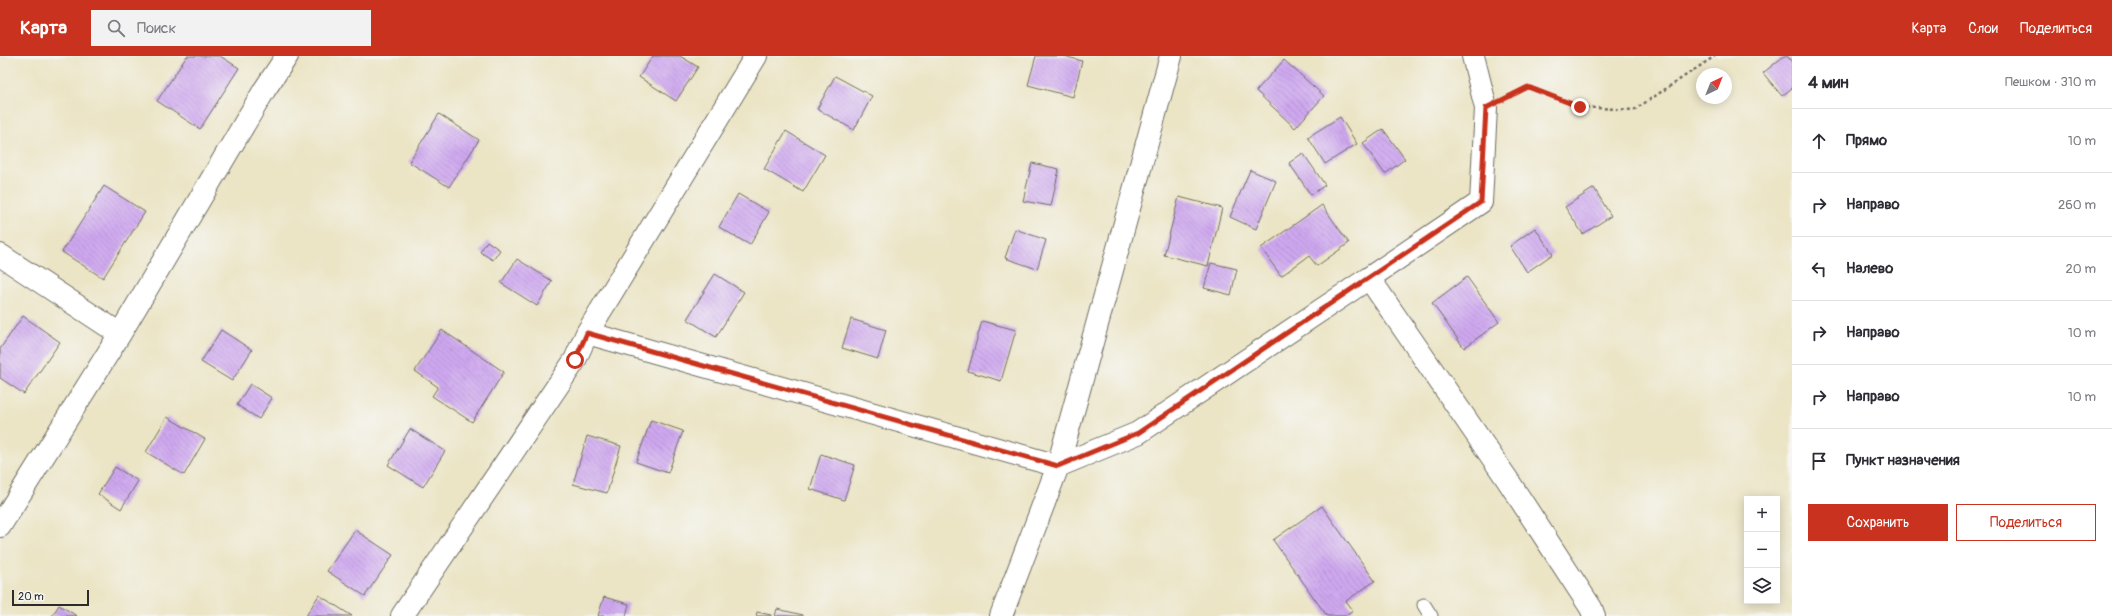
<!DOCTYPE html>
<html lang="ru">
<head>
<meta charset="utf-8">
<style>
  body { margin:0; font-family:Pangolin,sans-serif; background:#f2f2f3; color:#2b2b33 }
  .controls { position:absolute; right:12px; bottom:12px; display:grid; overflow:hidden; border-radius:0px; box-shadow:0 2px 10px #0003 }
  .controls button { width:36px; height:36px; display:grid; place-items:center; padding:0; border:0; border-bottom:1px solid #e1e1e2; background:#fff; color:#2b2b33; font:20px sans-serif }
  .compass { position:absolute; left:1696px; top:12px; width:36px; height:36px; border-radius:50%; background:#fff; box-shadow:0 2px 10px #0003; rotate:43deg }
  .scale { position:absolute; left:12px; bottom:10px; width:77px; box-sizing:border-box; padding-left:4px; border:2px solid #2b2b2b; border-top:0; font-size:11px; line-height:14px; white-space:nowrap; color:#2b2b2b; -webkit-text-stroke:3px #f6f6f2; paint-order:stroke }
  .stop { position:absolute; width:12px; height:12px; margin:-9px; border:3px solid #c8321e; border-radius:50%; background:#fff }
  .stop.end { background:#c8321e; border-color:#fff; box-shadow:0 1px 4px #0008 }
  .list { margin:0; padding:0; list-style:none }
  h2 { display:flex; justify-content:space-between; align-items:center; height:52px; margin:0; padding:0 16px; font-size:17px }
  h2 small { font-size:13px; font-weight:400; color:#7c7c81 }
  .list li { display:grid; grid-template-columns:26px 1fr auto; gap:12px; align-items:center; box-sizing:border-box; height:64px; padding:0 16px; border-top:1px solid #e1e1e2 }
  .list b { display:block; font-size:15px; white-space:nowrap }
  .list em { font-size:13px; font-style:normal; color:#7c7c81 }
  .actions { display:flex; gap:8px; padding:12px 16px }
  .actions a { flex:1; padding:9px 0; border:1px solid #c8321e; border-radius:0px; text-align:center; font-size:14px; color:#c8321e }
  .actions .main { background:#c8321e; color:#fff }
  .icon { flex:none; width:22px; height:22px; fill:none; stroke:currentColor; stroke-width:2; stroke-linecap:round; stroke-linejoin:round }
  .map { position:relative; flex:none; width:1792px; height:560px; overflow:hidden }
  header { display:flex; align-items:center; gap:24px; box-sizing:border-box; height:56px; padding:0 20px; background:#c8321e; color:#fff }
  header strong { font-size:19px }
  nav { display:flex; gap:22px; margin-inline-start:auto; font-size:14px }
  .search { width:280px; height:36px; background:#f2f2f3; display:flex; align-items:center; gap:10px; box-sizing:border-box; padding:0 14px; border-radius:0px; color:#7c7c81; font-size:15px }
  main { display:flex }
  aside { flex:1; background:#fff }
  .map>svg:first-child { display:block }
  .building { fill:url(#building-back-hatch) }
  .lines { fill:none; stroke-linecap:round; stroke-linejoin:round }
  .service-casing { stroke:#6e6c61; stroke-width:15 }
  .minor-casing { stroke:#6e6c61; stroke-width:24 }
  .path { stroke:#6e6c61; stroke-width:2.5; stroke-dasharray:3 3; stroke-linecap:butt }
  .service { stroke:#fff; stroke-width:13 }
  .minor { stroke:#fff; stroke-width:22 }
  .route { stroke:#c8321e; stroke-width:5 }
</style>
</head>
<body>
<header>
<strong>Карта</strong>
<div class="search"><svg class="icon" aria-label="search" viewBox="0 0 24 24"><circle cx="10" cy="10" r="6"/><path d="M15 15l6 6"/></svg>Поиск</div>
<nav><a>Карта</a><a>Слои</a><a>Поделиться</a></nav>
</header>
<main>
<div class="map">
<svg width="1792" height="560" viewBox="0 0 1792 560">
  <defs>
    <pattern id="building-back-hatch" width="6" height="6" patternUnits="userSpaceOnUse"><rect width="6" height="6" fill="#cfa8f0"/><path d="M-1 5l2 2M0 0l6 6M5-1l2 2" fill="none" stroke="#a889c3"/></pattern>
  </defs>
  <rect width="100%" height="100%" fill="#f6f6f2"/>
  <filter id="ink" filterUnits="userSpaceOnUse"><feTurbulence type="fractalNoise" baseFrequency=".025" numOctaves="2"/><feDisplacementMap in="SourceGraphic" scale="8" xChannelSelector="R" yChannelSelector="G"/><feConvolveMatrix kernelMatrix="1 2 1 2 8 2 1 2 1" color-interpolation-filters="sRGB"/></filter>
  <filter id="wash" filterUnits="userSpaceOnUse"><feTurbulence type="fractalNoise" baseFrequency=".012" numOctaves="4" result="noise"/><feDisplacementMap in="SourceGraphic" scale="16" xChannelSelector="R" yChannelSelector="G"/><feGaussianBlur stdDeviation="0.9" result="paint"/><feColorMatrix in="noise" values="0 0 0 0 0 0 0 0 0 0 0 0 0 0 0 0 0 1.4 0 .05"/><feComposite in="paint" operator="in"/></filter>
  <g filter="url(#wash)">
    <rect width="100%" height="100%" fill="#ebe4c5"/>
    <g id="blocks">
      <path class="building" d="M187 0H220L239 12 200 73 157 45Z
        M653 0H680L698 11 676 45 639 21Z
        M1036 0H1064L1082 5 1073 41 1028 29Z
        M1784 0H1787L1792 6V32L1782 40 1763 17Z
        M1284 4 1324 40 1295 72 1256 35Z
        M835 20 872 40 854 74 817 53Z
        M439 58 479 84 449 131 409 106Z
        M1340 61 1357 88 1325 108 1308 81Z
        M1383 73 1405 103 1385 118 1363 87Z
        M786 75 825 99 803 136 764 113Z
        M1303 97 1325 129 1311 139 1289 107Z
        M1032 107 1059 113 1051 150 1023 145Z
        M1250 114 1276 125 1256 173 1230 161Z
        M104 130 145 156 103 222 62 196Z
        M1594 132 1611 160 1583 178 1565 151Z
        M738 138 769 156 750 189 719 171Z
        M1179 141 1222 152 1208 210 1164 199Z
        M1322 149 1349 187 1317 210 1309 200 1281 220 1261 192Z
        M1535 172 1553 198 1527 216 1510 190Z
        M1015 173 1046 184 1037 213 1005 202Z
        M487 185 500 194 493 204 480 196Z
        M517 203 552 225 537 250 501 227Z
        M1211 207 1237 213 1231 239 1204 232Z
        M715 218 744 236 716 281 687 263Z
        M1467 221 1499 266 1464 292 1432 247Z
        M23 260 60 286 24 338 0 322V293Z
        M851 263 886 274 878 303 842 292Z
        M982 265 1016 274 1001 325 968 315Z
        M221 274 252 294 232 325 201 306Z
        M442 274 504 316 472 366 432 340 438 331 415 315Z
        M250 328 272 342 259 363 237 349Z
        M167 361 205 383 184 419 146 396Z
        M651 364 683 375 668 417 636 406Z
        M410 373 445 395 423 431 388 409Z
        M587 380 621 390 607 437 573 428Z
        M821 398 855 409 844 444 810 433Z
        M115 411 138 425 121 453 98 438Z
        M1322 450 1375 525 1346 545 1353 554 1344 560H1327L1273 484Z
        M355 474 393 499 365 540 327 515Z
        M319 539 352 560H306Z
        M604 541 629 548 626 560H598Z
        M59 549 77 560H52Z
        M777 553 803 559V560H775Z
        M757 556 771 559V560H756Z"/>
    </g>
  </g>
  <g filter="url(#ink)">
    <use href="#blocks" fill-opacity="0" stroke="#6e6c61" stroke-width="1"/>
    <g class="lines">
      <g class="service-casing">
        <path id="service" d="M1424 549 1431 560"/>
      </g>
      <g class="minor-casing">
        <path id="minor" d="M1473 0 1486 52 1481 146 1369 222 1507 423 1591 552 1594 560
          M0 199 120 278
          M587 277 1058 410 1138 377 1369 222
          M0 470 120 278 265 33 287 0
          M402 560 575 304 587 277 756 0
          M1001 560 1058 410 1171 0"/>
      </g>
      <path class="path" d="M1508 41 1528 31 1580 51 1634 54 1715 0"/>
      <use href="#service" class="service"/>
      <use href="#minor" class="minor"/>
    </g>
  </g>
  <g class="lines" filter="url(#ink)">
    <path class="route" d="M575 304 587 277 1058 410 1138 377 1481 146 1486 52 1528 31 1580 51"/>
  </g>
</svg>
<div class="controls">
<button>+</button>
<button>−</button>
<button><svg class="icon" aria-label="layers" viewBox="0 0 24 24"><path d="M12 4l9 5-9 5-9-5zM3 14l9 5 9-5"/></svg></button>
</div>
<svg class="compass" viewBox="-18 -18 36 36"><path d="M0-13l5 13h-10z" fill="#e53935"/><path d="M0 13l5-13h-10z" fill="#7c7c81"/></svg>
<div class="scale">20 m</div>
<div class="stop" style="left:575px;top:304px"></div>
<div class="stop end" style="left:1580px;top:51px"></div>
</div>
<aside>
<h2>4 мин<small>Пешком · 310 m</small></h2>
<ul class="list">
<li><svg class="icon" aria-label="ahead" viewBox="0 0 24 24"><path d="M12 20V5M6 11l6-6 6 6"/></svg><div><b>Прямо</b></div><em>10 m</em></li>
<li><svg class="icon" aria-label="right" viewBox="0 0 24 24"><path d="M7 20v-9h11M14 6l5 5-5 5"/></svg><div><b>Направо</b></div><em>260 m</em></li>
<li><svg class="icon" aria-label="left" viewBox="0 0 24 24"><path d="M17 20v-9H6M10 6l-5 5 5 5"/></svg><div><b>Налево</b></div><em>20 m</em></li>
<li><svg class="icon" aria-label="right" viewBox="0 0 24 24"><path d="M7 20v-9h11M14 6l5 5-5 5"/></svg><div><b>Направо</b></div><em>10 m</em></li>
<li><svg class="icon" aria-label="right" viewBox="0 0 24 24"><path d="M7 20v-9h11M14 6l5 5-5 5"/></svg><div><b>Направо</b></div><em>10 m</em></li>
<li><svg class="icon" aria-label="arrive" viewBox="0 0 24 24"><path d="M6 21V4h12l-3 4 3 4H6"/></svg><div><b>Пункт назначения</b></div></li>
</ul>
<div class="actions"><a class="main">Сохранить</a><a>Поделиться</a></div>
</aside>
</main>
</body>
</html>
